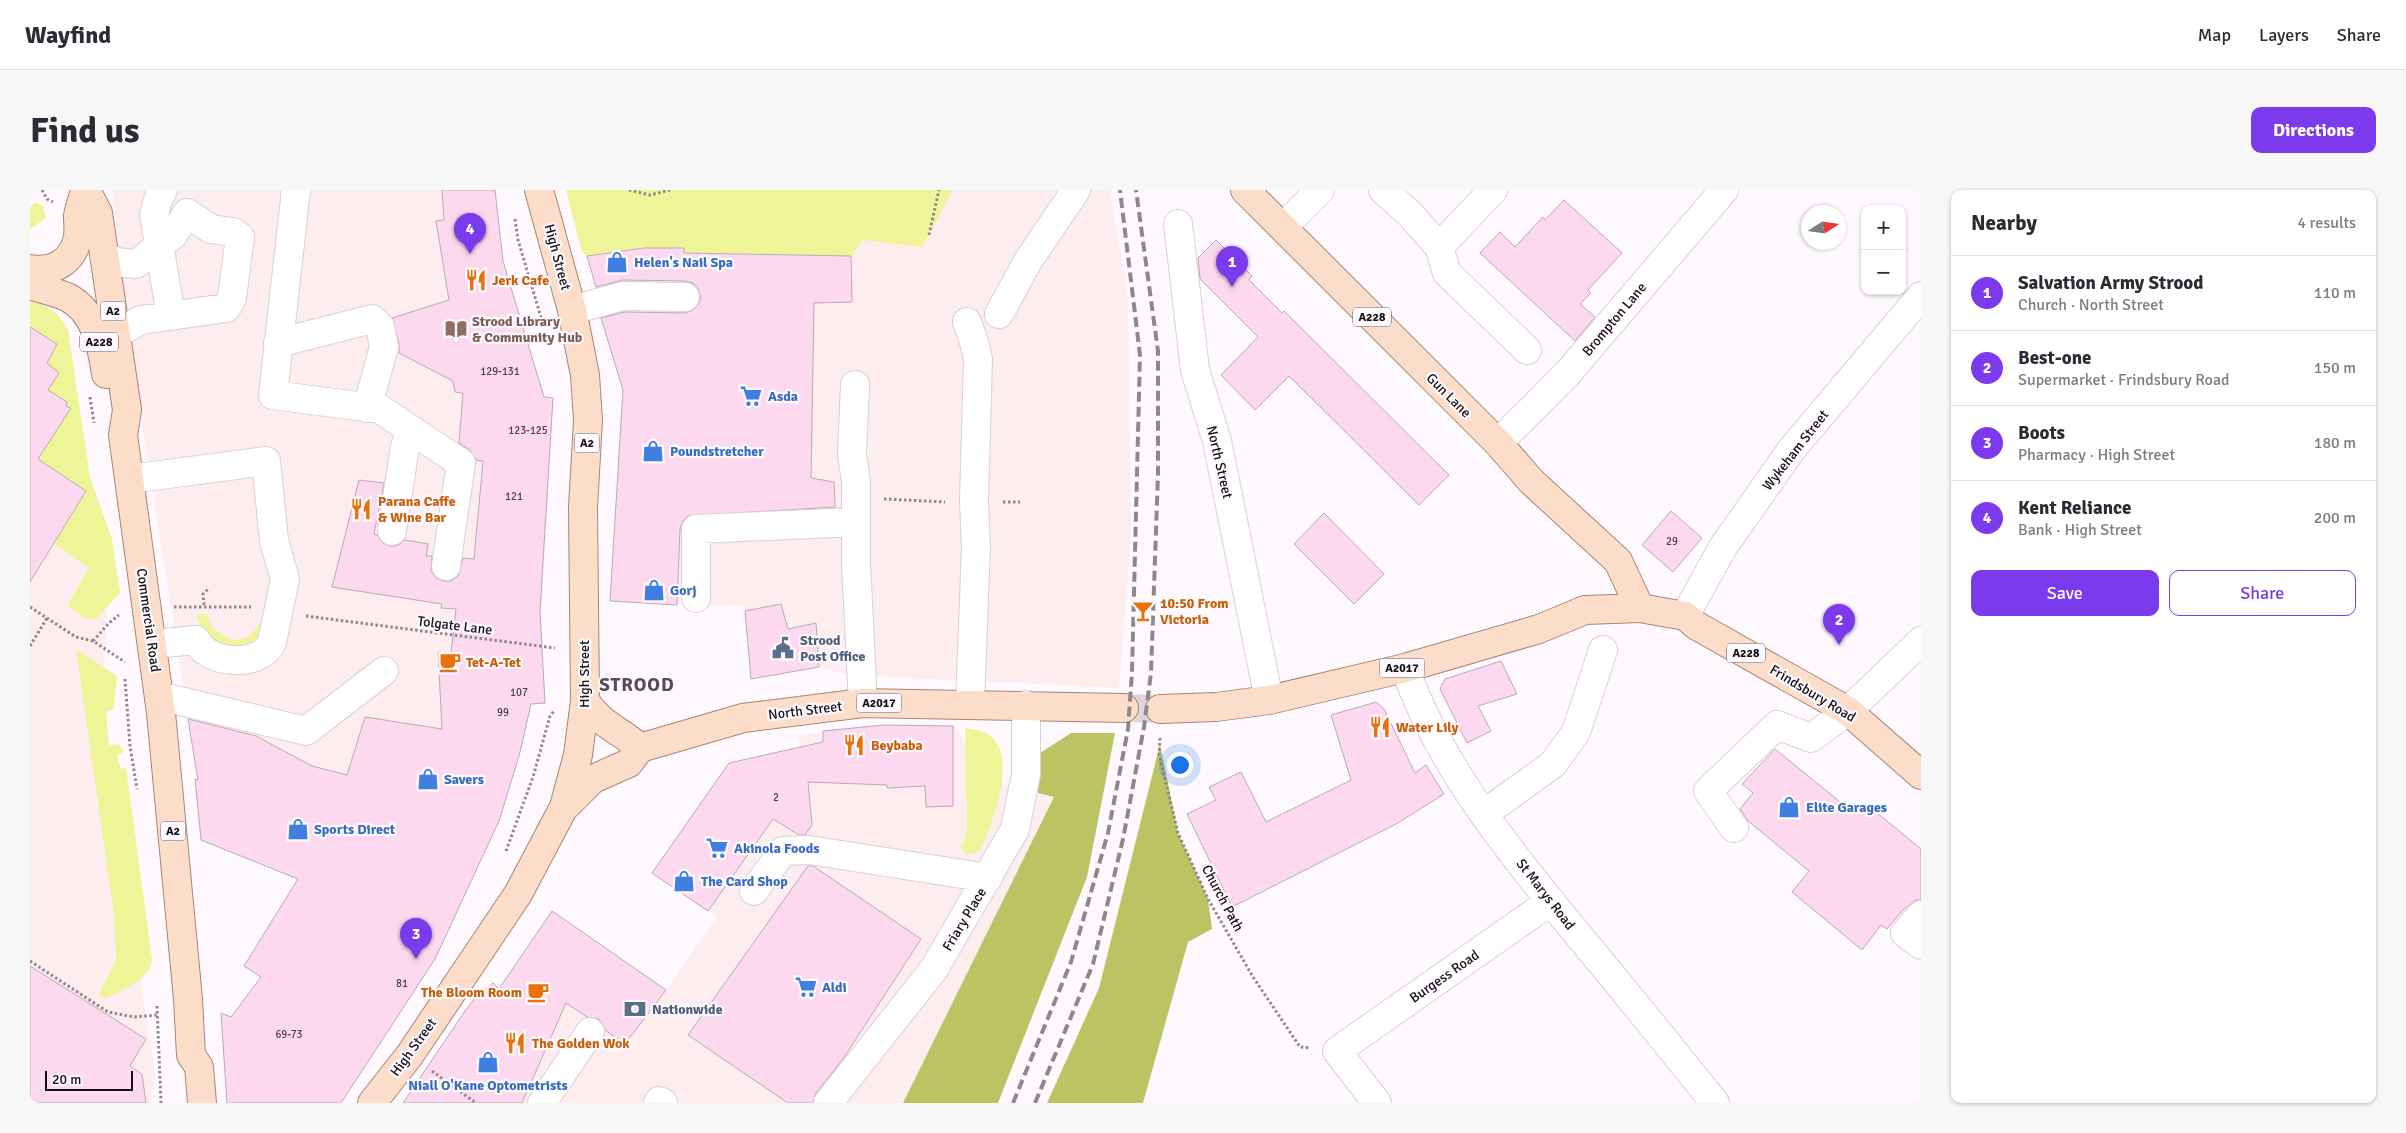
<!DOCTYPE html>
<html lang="en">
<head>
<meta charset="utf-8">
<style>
  body { margin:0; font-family:Signika,sans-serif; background:#f7f7f7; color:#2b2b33 }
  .controls { position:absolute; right:15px; top:15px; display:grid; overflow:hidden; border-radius:10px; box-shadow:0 1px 4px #0004 }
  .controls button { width:45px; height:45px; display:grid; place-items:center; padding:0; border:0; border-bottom:1px solid #e1e1e2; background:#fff; color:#2b2b33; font:25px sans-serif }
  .compass { position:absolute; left:1771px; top:15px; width:45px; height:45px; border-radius:50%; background:#fff; box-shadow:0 1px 4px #0004; rotate:78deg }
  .scale { position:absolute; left:15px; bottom:12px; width:88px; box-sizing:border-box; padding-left:5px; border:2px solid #130f13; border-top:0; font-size:14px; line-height:18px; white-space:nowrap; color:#130f13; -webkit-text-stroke:4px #fef9ff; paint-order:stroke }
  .you { position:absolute; left:1149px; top:574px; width:18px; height:18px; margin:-12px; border:4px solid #fff; border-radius:50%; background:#1a73e8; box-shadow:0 0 0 8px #1a73e833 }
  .badge { display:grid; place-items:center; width:32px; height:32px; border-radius:50%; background:#7c3aed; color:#fff; font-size:16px; font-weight:700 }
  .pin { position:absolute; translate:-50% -41px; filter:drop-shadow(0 1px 2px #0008) }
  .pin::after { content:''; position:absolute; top:26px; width:18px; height:15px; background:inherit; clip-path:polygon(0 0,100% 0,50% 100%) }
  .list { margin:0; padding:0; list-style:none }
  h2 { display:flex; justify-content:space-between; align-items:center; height:65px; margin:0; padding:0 20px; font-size:21px }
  h2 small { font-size:16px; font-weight:400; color:#7c7c81 }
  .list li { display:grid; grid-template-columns:32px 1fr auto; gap:15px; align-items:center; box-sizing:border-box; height:75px; padding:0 20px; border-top:1px solid #e1e1e2 }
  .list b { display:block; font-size:19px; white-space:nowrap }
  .list p { margin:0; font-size:16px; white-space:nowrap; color:#7c7c81 }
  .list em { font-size:16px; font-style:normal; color:#7c7c81 }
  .actions { display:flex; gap:10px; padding:15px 20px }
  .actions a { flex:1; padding:11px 0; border:1px solid #7c3aed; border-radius:10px; text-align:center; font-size:18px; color:#7c3aed }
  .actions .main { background:#7c3aed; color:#fff }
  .map { position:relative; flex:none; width:1891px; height:913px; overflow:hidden; border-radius:10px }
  header { display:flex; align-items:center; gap:30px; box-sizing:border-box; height:70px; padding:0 25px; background:#fff; border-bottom:1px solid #e1e1e2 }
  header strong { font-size:24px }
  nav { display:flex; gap:28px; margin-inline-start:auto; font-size:18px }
  .intro { display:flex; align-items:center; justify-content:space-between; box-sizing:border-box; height:120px; padding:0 30px }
  h1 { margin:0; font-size:35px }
  .button { padding:12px 22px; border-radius:10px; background:#7c3aed; color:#fff; font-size:18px; font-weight:700 }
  main { display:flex; gap:30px; padding:0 30px }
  aside { flex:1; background:#fff; border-radius:10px; box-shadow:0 1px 4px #0004 }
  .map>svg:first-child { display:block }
  .commercial { fill:#fdedee }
  .green { fill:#eef599 }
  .forest { fill:#bcc362 }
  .building { fill:#fdd9ef; stroke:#b9aab3 }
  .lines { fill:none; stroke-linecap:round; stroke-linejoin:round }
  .major-tunnel { stroke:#dbd6dc; stroke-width:28; stroke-dasharray:28 14; stroke-linecap:butt }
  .minor-casing { stroke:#dacfdb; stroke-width:30 }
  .major-casing { stroke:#a88673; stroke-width:30 }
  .path { stroke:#8d898e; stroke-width:3; stroke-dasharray:2.5 2.5; stroke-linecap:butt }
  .minor { stroke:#fff; stroke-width:28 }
  .major { stroke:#fbddca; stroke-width:28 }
  .rail { stroke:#8c888d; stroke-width:4; stroke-dasharray:10 5; stroke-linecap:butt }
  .labels { text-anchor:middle; stroke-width:4.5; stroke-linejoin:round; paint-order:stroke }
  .number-label { font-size:11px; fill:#4e424a }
  .shield { fill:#fef9ff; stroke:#5a555a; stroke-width:1 }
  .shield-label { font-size:12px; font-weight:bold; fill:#130f13 }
  .street-label { font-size:14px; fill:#130f13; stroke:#fef9ff }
  .shop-label { font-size:14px; font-weight:bold; fill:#366cbe; stroke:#fef9ff; text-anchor:start }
  .food-label { font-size:14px; font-weight:bold; fill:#c56008; stroke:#fef9ff; text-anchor:start }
  .education-label { font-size:14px; font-weight:bold; fill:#785e54; stroke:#fef9ff; text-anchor:start }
  .service-label { font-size:14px; font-weight:bold; fill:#4e5e75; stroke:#fef9ff; text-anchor:start }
  .district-label { font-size:19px; font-weight:bold; letter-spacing:1px; fill:#564d57; stroke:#fef9ff }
</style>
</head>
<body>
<header>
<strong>Wayfind</strong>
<nav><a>Map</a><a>Layers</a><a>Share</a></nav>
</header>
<div class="intro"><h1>Find us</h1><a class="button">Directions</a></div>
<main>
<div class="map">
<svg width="1891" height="913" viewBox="0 0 1891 913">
  <rect width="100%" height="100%" fill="#fef9ff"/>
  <path class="commercial" d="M82 0H465L473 71 513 207 523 208 510 451 410 439 512 487 515 513 501 514 492 558 469 631 405 769 309 913H197L191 831 201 827 231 787 214 776 259 704 303 702 171 650 165 589 193 600 161 544 102 172Z
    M890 0H1080L1098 106 1101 347 1089 498 818 485 789 477 721 489 714 416 580 411 593 200 569 123 568 102 557 67 614 58Z
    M0 137 27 154 73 384 77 427 66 615 87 633 125 884 121 913H0Z
    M853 535 926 536 954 591 1025 607 873 913H530L539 899 515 879 499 913H373L435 821 446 807 469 799 522 721 636 800 687 727 622 684 699 573 770 557 768 546 793 541Z"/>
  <path class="green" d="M536 0H923L892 57 833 50 821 66 667 63 653 77 654 58H614L557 66 552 62Z
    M6 12 13 16 16 28 0 39V17Z
    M0 107 27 124 38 139 60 287 82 349 90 403 66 429 54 428 37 415 59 378 24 354 56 301 8 269 41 218 36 216 37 212 18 200 28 183 17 173 27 154 0 137Z
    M170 424H176L183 439 202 450 212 449 222 444 232 430 234 444 218 457 189 456 171 438 167 426Z
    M46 459 87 486 84 519 76 522 79 555 89 554 94 562 87 565 91 579 96 577 122 769C122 789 91 800 75 809L69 804 86 770 85 732Z
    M935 538C942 539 952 540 958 544 990 565 962 634 950 661L936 665 930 655 934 653 937 637Z"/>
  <path class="forest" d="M1041 543H1085L1057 687 968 913H873L1024 607 1008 603 1010 563Z
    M1130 554 1148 643 1178 709 1182 739 1158 752 1113 913H1017L1069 798Z"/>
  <path class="building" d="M412 0H465L473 71 514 207 523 208 510 421 515 513 501 514 489 566 469 631 405 769 311 913H197L191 823 201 827 231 787 214 776 268 689 171 650 165 589 168 590 158 529 226 546 282 576 317 585 335 527 412 539 408 462 421 464 426 419 411 418 412 414 302 397 329 290 354 293 344 344 347 345 353 353 360 356H367L375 350 398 354 396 366H402L401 381 406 388 413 391H421L428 386 433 368 444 369 453 271 446 270 440 260 429 253 433 203 425 202 423 191 369 163V154L362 128 419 110 406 31 414 30Z
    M1534 10 1592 63 1558 100 1561 103 1550 114 1565 127 1545 151 1450 63 1470 42 1485 57 1513 27 1515 30Z
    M1186 50 1222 86 1219 90 1252 123 1254 121 1419 285 1389 315 1259 186 1225 220 1191 185 1228 147 1170 89 1168 68Z
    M614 58H654V63L821 66 822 112 784 113 781 288 804 292 805 317 658 326 653 331 650 339 647 415 580 411 593 200 571 128 595 122 655 123 663 120 668 115 671 108 668 99 663 93 655 91 593 90 566 97 557 66Z
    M0 137 27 154 17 173 29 183 18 200 37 212 36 216 41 218 8 269 56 301 0 392Z
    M1641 321 1672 348 1643 382 1612 355Z
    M1294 323 1354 384 1324 414 1264 354Z
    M751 414 758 439 786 433 789 477 721 489 715 421Z
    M1471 471 1487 504 1448 516 1461 541 1437 553 1410 499 1415 489Z
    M1346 512 1354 519 1385 583 1396 575 1414 604 1366 634 1202 717 1157 624 1186 610 1179 597 1211 582 1236 632 1321 590 1301 525Z
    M854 535 923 536V616L896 617 895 596 857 598V595L778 592 782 635 775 645H769L743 629 678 721 622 683 699 573 793 552V541Z
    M1745 559 1825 624 1835 613 1891 659V710H1886L1873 720 1857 739 1851 735 1832 760 1762 702 1779 681 1718 631 1710 619 1723 603 1712 594Z
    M778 676H783L891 749 813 869 786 903 783 913H758L658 845Z
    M522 721 636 800 595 854 575 840 569 829 557 827 536 813 492 913H373L435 821 446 807 463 793 469 799Z
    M0 776 116 849 100 876 112 884 116 913H0Z"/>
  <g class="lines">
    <path class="major-tunnel" d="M1094 518 1130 519"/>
    <g class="minor-casing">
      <path id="minor" d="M133 0 129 7 124 24 141 126
        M266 0 243 205 350 219 431 273 416 376
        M1353 0 1380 24 1409 57 1463 0
        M1148 34 1165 180 1187 251 1239 510
        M1253 37 1290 0
        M1409 57 1417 83 1497 160
        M74 65 86 72 106 74 143 45 157 23 181 39 203 42 210 47 202 108 196 118 111 130 86 144
        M542 120 593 106 655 107
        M969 124 998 71 1046 0
        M937 132 944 152 948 169 944 311 946 357 940 514
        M248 153 342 129 350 137 354 157 337 218
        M825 195 822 264 826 292V373L833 513
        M1468 253 1537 184 1694 0
        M100 289 236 271 244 351 255 389 242 452C230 479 177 474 166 450L123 454
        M362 341 375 257 381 240
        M666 408V339L826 332
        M1655 426 1693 357 1762 259 1891 106
        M1375 478C1410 578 1482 664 1549 746 1595 801 1640 857 1685 913
        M129 506 276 541 354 481
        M1455 623 1523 574 1546 542 1573 460
        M1704 638 1678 601 1747 535 1781 548 1818 521 1891 451
        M724 701 753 661 779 660 958 688
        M1891 725 1875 743 1891 755
        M512 913 560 842
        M628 913 629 911 633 913
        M798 913 904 779 985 639 996 584V515
        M1347 913 1307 861 1521 711"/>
    </g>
    <g class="major-casing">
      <path id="major" d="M56 0 68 23 97 220 93 245 131 523 158 809 161 865 169 877 172 913
        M1215 0 1468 253 1501 291 1588 371 1610 418
        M0 79C24 83 44 71 48 46 49 39 48 33 48 26 49 18 53 9 55 0
        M0 95C12 99 25 102 37 107 65 121 72 156 76 184
        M555 511C573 537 589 539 610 558
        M1130 519 1186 517 1239 510 1375 478 1509 439 1555 420 1610 418 1655 426 1667 436 1818 521 1891 585
        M537 615 563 589 599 573 610 558 713 528 833 513 1094 518
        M342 913 379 866 488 704 534 617 548 565 555 511 553 317 558 230 555 185 542 120 509 0"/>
    </g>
    <path class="path" d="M12 0 17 9 23 12
      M599 0 620 5 640 0
      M485 29 488 50 513 134
      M899 45 909 0
      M60 207 64 233
      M854 309 915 312
      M973 312H990
      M174 415 173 404 179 398
      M0 417 46 447 63 451 95 472
      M144 417H221
      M276 426 525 458
      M63 451 79 433 89 425
      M0 456 17 428
      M95 489 100 556 107 599
      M1130 548 1129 564 1148 643 1178 709 1223 787 1270 857 1280 858
      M476 661 503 587 520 526 524 521
      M0 771 78 822 104 827 127 825
      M127 816 131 913
      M402 881 446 913"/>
    <use href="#minor" class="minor"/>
    <use href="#major" class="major"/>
    <path class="rail" d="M983 913 1041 772 1078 643 1098 539 1102 482 1110 165 1090 0
      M1005 913 1063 774 1093 649 1114 537 1121 483 1128 284V161L1106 0"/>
  </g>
  <defs>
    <g id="shop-bare" transform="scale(1.725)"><path d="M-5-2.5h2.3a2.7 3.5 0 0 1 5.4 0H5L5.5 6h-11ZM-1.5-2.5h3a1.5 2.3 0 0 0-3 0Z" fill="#3f7fe0" stroke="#fef9ff" stroke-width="2.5" paint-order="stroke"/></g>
    <g id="restaurant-bare" transform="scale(1.725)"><path d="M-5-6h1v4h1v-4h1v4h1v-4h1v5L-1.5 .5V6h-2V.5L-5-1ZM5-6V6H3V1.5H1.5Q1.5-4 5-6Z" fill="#e8710a" stroke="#fef9ff" stroke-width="2.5" paint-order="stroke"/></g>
    <g id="library-bare" transform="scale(1.725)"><path d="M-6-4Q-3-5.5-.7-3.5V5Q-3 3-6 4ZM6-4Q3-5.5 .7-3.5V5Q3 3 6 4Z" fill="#8d6e63" stroke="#fef9ff" stroke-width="2.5" paint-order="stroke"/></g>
    <g id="supermarket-bare" transform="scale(1.725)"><path d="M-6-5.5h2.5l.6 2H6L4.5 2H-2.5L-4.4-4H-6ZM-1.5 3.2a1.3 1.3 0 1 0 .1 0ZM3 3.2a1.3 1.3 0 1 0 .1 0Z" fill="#3f7fe0" stroke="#fef9ff" stroke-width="2.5" paint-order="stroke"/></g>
    <g id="bar-bare" transform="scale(1.725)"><path d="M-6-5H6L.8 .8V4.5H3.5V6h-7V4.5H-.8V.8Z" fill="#e8710a" stroke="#fef9ff" stroke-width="2.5" paint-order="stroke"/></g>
    <g id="civic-bare" transform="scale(1.725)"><path d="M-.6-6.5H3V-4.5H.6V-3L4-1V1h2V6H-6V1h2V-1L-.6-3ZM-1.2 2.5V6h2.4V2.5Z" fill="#5c6f8a" stroke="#fef9ff" stroke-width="2.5" paint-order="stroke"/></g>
    <g id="cafe-bare" transform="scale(1.725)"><path d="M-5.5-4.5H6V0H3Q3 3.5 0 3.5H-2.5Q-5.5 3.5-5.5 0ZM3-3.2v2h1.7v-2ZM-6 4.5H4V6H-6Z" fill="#e8710a" stroke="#fef9ff" stroke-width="2.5" paint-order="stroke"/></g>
    <g id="bank-bare" transform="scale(1.725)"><path d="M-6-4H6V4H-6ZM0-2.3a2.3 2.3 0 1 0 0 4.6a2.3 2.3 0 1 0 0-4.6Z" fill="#5c6f8a" stroke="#fef9ff" stroke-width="2.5" paint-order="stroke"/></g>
  </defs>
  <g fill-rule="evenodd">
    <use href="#shop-bare" x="587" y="72"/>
    <use href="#restaurant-bare" x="446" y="90"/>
    <use href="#library-bare" x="426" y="139"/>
    <use href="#supermarket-bare" x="721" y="206"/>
    <use href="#shop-bare" x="623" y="261"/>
    <use href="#restaurant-bare" x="331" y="319"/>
    <use href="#shop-bare" x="624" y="400"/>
    <use href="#bar-bare" x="1113" y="421"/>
    <use href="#civic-bare" x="753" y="458"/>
    <use href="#cafe-bare" x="420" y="472"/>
    <use href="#restaurant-bare" x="1350" y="537"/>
    <use href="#restaurant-bare" x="824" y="555"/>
    <use href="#shop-bare" x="398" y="589"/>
    <use href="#shop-bare" x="1759" y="617"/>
    <use href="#shop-bare" x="268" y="639"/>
    <use href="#supermarket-bare" x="687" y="658"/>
    <use href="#shop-bare" x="654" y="691"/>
    <use href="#supermarket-bare" x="776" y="797"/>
    <use href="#cafe-bare" x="508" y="802"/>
    <use href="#bank-bare" x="605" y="819"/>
    <use href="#restaurant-bare" x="485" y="853"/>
    <use href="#shop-bare" x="458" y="872"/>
  </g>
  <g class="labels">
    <g class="number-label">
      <text x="470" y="185">129-131</text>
      <text x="498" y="244">123-125</text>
      <text x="484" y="310">121</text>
      <text x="1642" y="355">29</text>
      <text x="489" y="506">107</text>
      <text x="473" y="526">99</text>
      <text x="746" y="611">2</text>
      <text x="372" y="797">81</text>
      <text x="259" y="848">69-73</text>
    </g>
    <g class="shield">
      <rect x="70.5" y="111.5" width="25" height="19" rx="4"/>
      <rect x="1323" y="117.5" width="38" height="19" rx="4"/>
      <rect x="50" y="142.5" width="38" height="19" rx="4"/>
      <rect x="544.5" y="243.5" width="25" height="19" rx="4"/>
      <rect x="1697" y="453.5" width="38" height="19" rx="4"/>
      <rect x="1349.5" y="468.5" width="45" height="19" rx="4"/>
      <rect x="826.5" y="503.5" width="45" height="19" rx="4"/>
      <rect x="130.5" y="631.5" width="25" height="19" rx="4"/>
    </g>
    <g class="shield-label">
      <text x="83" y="125">A2</text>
      <text x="1342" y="131">A228</text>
      <text x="69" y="156">A228</text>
      <text x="557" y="257">A2</text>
      <text x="1716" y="467">A228</text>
      <text x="1372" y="482">A2017</text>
      <text x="849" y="517">A2017</text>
      <text x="143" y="645">A2</text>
    </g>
    <g class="street-label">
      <text transform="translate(528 67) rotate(75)" y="5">High Street</text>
      <text transform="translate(1584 129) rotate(-50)" y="5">Brompton Lane</text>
      <text transform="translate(1419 205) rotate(45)" y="5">Gun Lane</text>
      <text transform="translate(1765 260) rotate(-52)" y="5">Wykeham Street</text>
      <text transform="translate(1190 272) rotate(77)" y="5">North Street</text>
      <text transform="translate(119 430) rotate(82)" y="5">Commercial Road</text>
      <text transform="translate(425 435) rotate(7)" y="5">Tolgate Lane</text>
      <text transform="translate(554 484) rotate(-90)" y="5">High Street</text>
      <text transform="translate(1783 503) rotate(31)" y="5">Frindsbury Road</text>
      <text transform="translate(775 520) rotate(-7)" y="5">North Street</text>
      <text transform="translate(1516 704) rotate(52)" y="5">St Marys Road</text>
      <text transform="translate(1193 708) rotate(62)" y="5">Church Path</text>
      <text transform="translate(934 729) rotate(-59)" y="5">Friary Place</text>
      <text transform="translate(1414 786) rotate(-35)" y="5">Burgess Road</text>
      <text transform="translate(383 857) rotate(-54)" y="5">High Street</text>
    </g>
    <g class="shop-label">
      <text x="604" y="77">Helen's Nail Spa</text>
      <text x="738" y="211">Asda</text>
      <text x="640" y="266">Poundstretcher</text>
      <text x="640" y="405">Gorj</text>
      <text x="414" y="594">Savers</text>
      <text x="1776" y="622">Elite Garages</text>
      <text x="284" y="644">Sports Direct</text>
      <text x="704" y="663">Akinola Foods</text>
      <text x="671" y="696">The Card Shop</text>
      <text x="792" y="802">Aldi</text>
      <text x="458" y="900" text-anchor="middle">Niall O'Kane Optometrists</text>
    </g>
    <g class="food-label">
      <text x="462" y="95">Jerk Cafe</text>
      <text x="348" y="316">Parana Caffe<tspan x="348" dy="16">&amp; Wine Bar</tspan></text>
      <text x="1130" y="418">10:50 From<tspan x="1130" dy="16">Victoria</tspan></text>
      <text x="436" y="477">Tet-A-Tet</text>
      <text x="1366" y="542">Water Lily</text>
      <text x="841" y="560">Beybaba</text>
      <text x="492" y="807" text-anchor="end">The Bloom Room</text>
      <text x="502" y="858">The Golden Wok</text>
    </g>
    <g class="education-label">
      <text x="442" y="136">Strood Library<tspan x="442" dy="16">&amp; Community Hub</tspan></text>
    </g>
    <g class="service-label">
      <text x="770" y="455">Strood<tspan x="770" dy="16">Post Office</tspan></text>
      <text x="622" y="824">Nationwide</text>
    </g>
    <g class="district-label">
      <text x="607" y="501">STROOD</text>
    </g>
  </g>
</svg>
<div class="controls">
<button>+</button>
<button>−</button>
</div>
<svg class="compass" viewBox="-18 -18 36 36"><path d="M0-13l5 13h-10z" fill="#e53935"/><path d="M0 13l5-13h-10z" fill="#7c7c81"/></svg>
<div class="scale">20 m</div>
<div class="you"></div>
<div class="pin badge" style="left:1202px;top:97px">1</div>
<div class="pin badge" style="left:1809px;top:455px">2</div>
<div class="pin badge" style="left:386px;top:769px">3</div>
<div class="pin badge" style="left:440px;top:64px">4</div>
</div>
<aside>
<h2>Nearby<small>4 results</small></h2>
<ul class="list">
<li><span class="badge">1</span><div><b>Salvation Army Strood</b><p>Church · North Street</p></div><em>110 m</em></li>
<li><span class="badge">2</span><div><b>Best-one</b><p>Supermarket · Frindsbury Road</p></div><em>150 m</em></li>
<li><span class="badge">3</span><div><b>Boots</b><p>Pharmacy · High Street</p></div><em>180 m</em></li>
<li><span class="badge">4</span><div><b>Kent Reliance</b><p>Bank · High Street</p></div><em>200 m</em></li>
</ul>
<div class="actions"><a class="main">Save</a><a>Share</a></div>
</aside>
</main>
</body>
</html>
